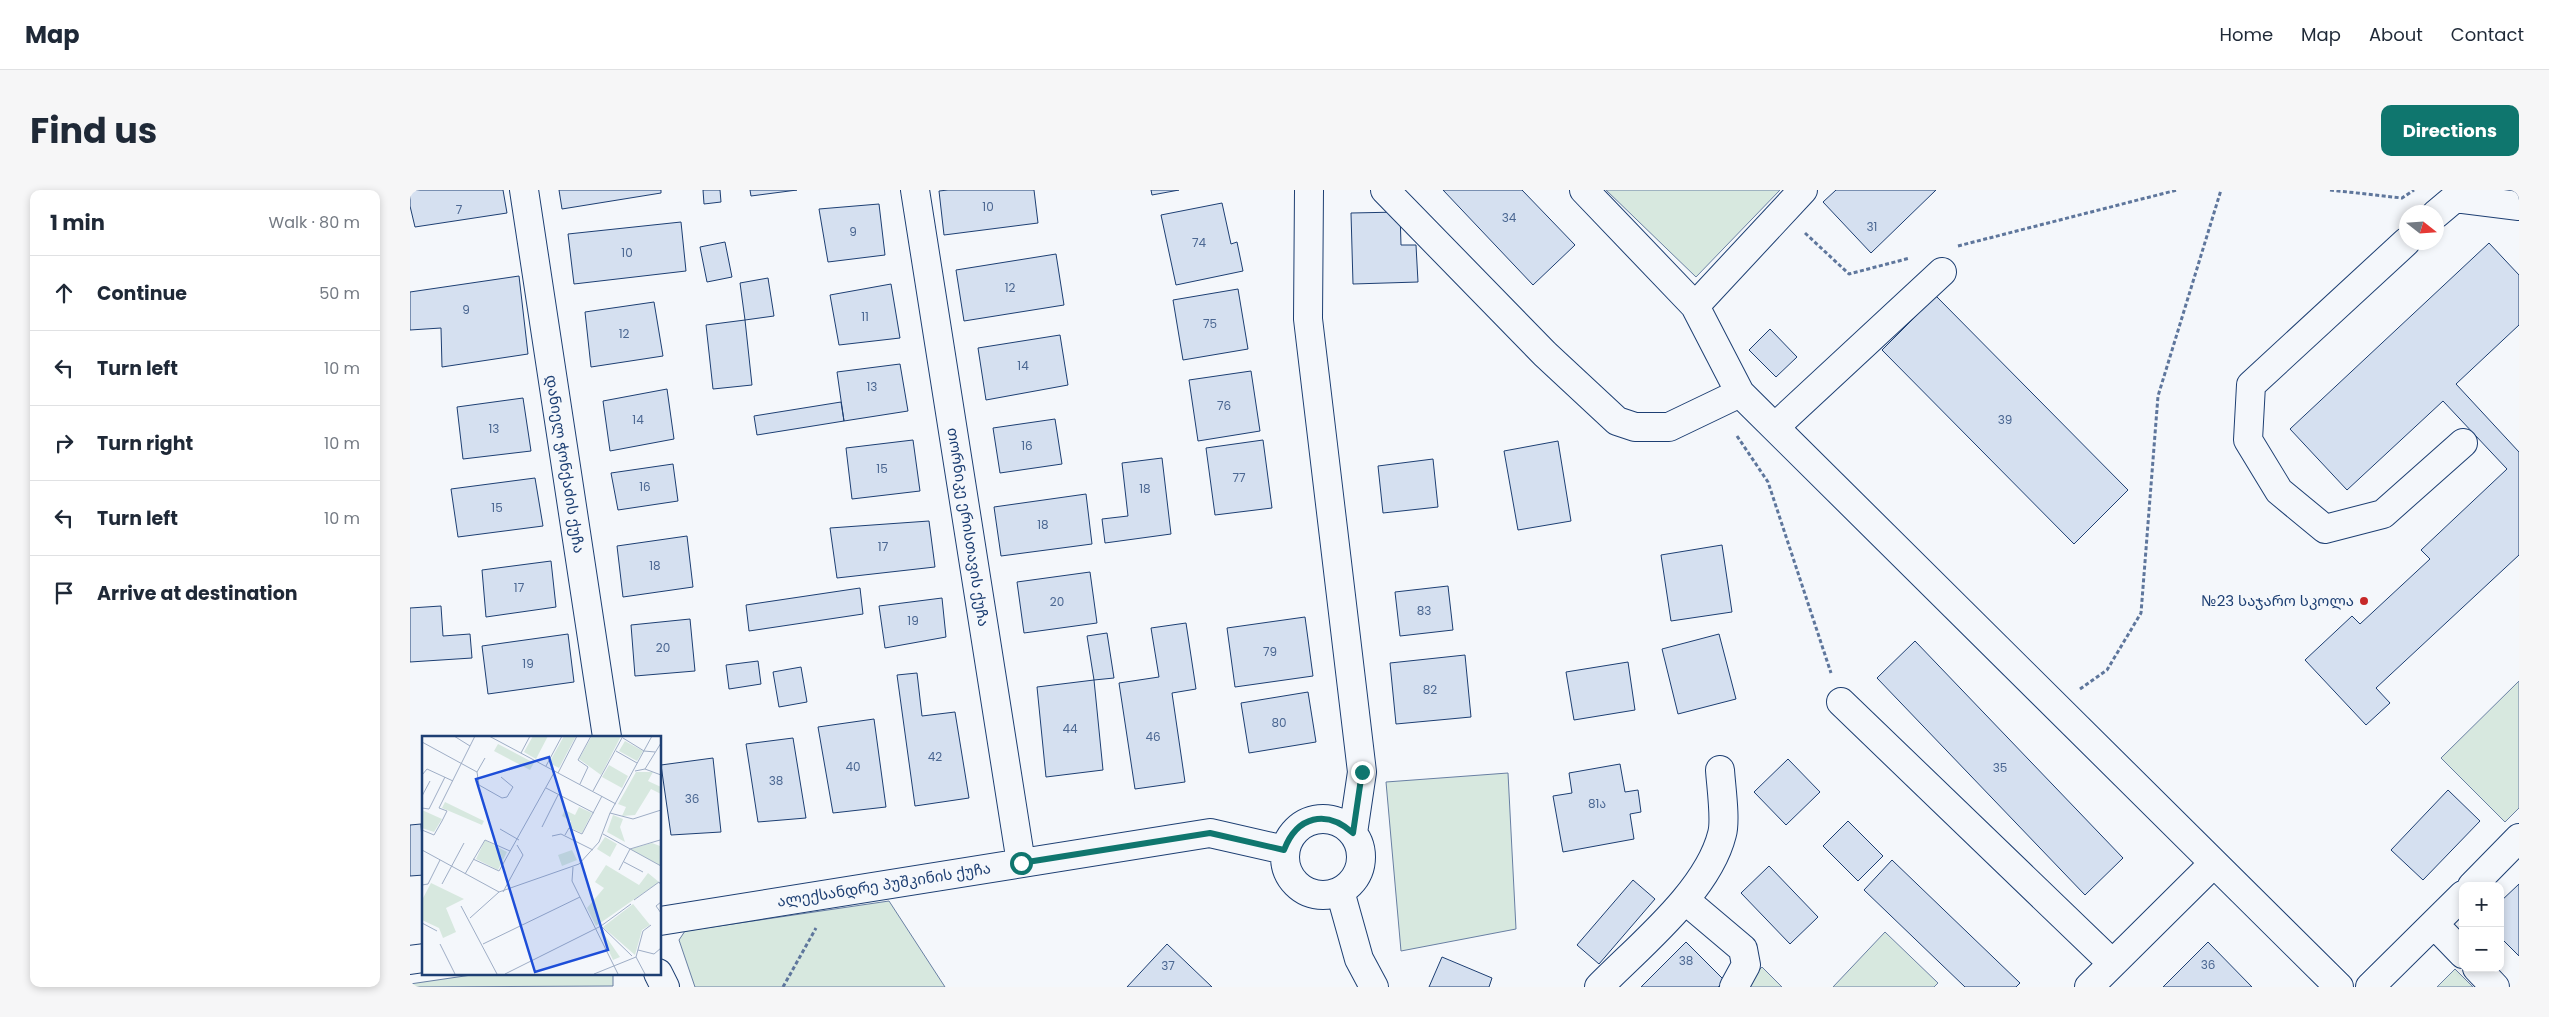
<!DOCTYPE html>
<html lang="en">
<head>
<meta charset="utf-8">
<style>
  body { margin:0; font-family:Poppins,"Noto Sans Georgian",sans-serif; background:#f6f6f7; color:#1f2937 }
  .controls { position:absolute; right:15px; bottom:15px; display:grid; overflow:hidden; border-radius:10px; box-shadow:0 2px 8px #0003 }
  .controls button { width:45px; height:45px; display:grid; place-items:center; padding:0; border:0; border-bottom:1px solid #e0e1e3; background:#fff; color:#1f2937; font:25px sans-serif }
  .compass { position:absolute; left:1989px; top:15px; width:45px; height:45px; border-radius:50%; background:#fff; box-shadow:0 2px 8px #0003; rotate:107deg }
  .stop { position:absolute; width:15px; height:15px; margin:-11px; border:4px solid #0f766e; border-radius:50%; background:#fff }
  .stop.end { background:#0f766e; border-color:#fff; box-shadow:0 1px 5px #0008 }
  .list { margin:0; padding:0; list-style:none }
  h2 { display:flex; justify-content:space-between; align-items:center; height:65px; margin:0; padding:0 20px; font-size:21px }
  h2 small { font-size:16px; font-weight:400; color:#747a83 }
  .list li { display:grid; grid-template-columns:32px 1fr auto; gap:15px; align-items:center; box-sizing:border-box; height:75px; padding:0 20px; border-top:1px solid #e0e1e3 }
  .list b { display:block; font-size:19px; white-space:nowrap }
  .list em { font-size:16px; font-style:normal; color:#747a83 }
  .icon { flex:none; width:28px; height:28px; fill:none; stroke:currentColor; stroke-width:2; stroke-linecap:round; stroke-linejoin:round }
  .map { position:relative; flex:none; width:2109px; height:797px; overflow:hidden; border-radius:10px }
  header { display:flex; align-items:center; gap:30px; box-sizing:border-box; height:70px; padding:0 25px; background:#fff; border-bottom:1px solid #e0e1e3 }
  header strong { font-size:24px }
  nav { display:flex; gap:28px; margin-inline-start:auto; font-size:18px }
  .intro { display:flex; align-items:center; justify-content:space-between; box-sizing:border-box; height:120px; padding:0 30px }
  h1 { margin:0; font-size:35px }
  .button { padding:12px 22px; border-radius:10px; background:#0f766e; color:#fff; font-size:18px; font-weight:700 }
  main { display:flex; gap:30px; padding:0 30px }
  aside { flex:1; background:#fff; border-radius:10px; box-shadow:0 2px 8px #0003 }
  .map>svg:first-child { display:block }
  .green { fill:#d7e8df; stroke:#687fa3 }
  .building { fill:#d5e0f0; stroke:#1d3f73 }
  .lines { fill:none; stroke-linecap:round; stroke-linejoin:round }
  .minor-casing { stroke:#1d3f73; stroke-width:30 }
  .path { stroke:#5e769c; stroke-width:3; stroke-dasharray:4 2.5; stroke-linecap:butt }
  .minor { stroke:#f4f7fb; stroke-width:28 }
  .route { stroke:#0f766e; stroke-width:6 }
  .poi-dot { fill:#c62828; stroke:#f4f7fb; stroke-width:2 }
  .labels { text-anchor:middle; stroke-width:4; stroke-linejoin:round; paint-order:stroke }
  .number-label { font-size:12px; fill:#4b6792 }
  .street-label { font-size:15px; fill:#1d3f73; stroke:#f4f7fb }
  .poi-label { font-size:15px; fill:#1d3f73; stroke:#f4f7fb; text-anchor:end }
  .inset-road { fill:none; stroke:#9eadc5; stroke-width:1 }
  .view { fill:#1d4ed8; fill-opacity:0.15; stroke:#1d4ed8; stroke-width:2.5 }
  .inset-edge { fill:none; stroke:#1d3f73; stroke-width:2.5 }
</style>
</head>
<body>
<header>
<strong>Map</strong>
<nav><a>Home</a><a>Map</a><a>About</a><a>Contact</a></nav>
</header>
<div class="intro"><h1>Find us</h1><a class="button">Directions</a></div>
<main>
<aside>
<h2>1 min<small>Walk · 80 m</small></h2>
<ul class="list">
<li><svg class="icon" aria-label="ahead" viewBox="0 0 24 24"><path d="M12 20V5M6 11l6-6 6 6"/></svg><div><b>Continue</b></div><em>50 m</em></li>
<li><svg class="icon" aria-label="left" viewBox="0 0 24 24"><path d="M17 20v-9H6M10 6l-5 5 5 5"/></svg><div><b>Turn left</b></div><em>10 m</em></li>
<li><svg class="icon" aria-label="right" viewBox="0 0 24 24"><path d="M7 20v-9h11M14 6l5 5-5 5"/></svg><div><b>Turn right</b></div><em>10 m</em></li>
<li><svg class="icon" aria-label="left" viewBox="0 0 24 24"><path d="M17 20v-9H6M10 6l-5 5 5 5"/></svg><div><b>Turn left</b></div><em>10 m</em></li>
<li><svg class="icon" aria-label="arrive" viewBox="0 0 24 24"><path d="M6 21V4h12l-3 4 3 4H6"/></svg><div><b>Arrive at destination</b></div></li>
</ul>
</aside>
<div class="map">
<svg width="2109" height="797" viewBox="0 0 2109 797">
  <rect width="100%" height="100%" fill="#f4f7fb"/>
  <path class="green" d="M1196 0H1370L1286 87Z
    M2109 491V618L2095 632 2031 568Z
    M1098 583 1106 739 991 761 976 592Z
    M479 711 535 797H285L269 750 275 741Z
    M1475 742 1528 793 1524 797H1423Z
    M1352 777 1372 797H1332Z
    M2045 779 2063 797H2027Z
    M75 783H203V796L0 797V794Z"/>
  <path class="building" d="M0 0H93L97 23 5 37 0 16Z
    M149 0H251V3L152 19Z
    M293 0H310L311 12 294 14Z
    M340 0H387L341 6Z
    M538 0H624L628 33 534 45 529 1Z
    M741 0H769L742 5Z
    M1033 0H1112L1165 55 1123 95Z
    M1426 0H1526L1461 63 1413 12Z
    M812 13 821 54 827 52 833 81 766 95 751 25Z
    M469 14 475 65 418 72 409 19Z
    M990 22 991 55H1006L1008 92 943 94 941 23Z
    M271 32 276 81 164 94 158 44Z
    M315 52 322 87 297 92 290 57Z
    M2079 53 2109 85V135L2046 194 2109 262V365L1966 498 1980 513 1956 535 1895 470 1942 426 1950 434 2020 369 2011 360 2097 279 2033 211 1937 300 1880 239Z
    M646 64 654 115 554 131 546 80Z
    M109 86 118 164 32 177 31 138 0 140V102Z
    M358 88 364 126 335 130 330 93Z
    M481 94 490 148 429 155 420 105Z
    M828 99 838 159 773 170 763 110Z
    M1526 106 1718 300 1664 354 1472 160Z
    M244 112 253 166 181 177 175 122Z
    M335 130 342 195 303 199 296 135Z
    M1360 139 1387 167 1366 187 1339 160Z
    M650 145 658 195 576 210 568 158Z
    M490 174 498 221 434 231 427 182Z
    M841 181 850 241 788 251 779 190Z
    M257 199 264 249 200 261 193 211Z
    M113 208 121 261 53 269 47 217Z
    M431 212 434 231 347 245 344 226Z
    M645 229 652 274 590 283 583 238Z
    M503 250 510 301 442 309 436 258Z
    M853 250 862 318 805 325 796 258Z
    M1148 251 1161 331 1108 340 1094 261Z
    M752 268 761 344 695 353 692 329 718 326 712 273Z
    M1023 269 1028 317 973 323 968 276Z
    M263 274 268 311 208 320 201 283Z
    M125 288 133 336 48 347 41 299Z
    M676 304 682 354 591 366 584 317Z
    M519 331 525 377 427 388 420 338Z
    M277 346 283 397 213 407 207 356Z
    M1312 355 1322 422 1261 431 1251 365Z
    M141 371 146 417 76 427 72 380Z
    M680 382 687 433 614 443 607 392Z
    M1038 396 1043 440 990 446 985 402Z
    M450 398 453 424 339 441 336 415Z
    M532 408 536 447 475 458 469 416Z
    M31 416 33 446 60 444 62 468 0 472V418Z
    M895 427 903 486 825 497 817 438Z
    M280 429 285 481 225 486 221 435Z
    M776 433 786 499 762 503 775 592 725 599 709 493 749 487 741 438Z
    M697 443 704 488 684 490 677 446Z
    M158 444 164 492 78 504 72 456Z
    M1309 444 1326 509 1268 524 1252 459Z
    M1505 451 1713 668 1675 705 1467 488Z
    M1055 465 1061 527 986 534 980 473Z
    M348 471 351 494 319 499 316 475Z
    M1218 472 1225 520 1164 530 1156 482Z
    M391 477 397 512 369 517 363 482Z
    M507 483 512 526 545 522 559 608 505 616 487 485Z
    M684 490 693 580 636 587 627 497Z
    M898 502 906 552 839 563 831 513Z
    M464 529 476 617 423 623 408 537Z
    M383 548 396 628 348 632 336 554Z
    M303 568 311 642 261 645 251 575Z
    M1378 569 1410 602 1376 635 1344 602Z
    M1210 574 1215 602 1228 600 1231 622 1220 624 1224 649 1153 662 1143 606 1162 603 1159 583Z
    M2038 600 2070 631 2013 690 1981 660Z
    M1438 631 1473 666 1448 691 1413 656Z
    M11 634 14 685 0 686V635Z
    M1482 670 1610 793 1606 797H1555L1454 700Z
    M1359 676 1408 727 1380 754 1331 703Z
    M1223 690 1245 709 1189 774 1167 755Z
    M2109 694V766L2090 747V712Z
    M1276 752 1315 791 1308 797H1231Z
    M1798 752 1842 797H1753Z
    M757 754 802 797H717Z
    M1032 767 1082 788 1079 797H1019Z"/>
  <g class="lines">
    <g class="minor-casing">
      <path id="minor" d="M114 0 197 547
        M505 0 611 673
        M899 0 898 129 952 582 943 643
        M975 0 1135 164 1207 231 1225 237H1259L1330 203
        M1174 0 1285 116 1330 203 1929 797
        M2026 24 2045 8 2109 16
        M1996 52 1841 195 1838 250 1869 301 1915 339 1973 324 2053 253
        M1285 116 1393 0
        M1365 237 1532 82
        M1431 512 1702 773
        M875 667a38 38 0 1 1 76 0a38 38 0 1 1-76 0Z
        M2062 696 2109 648
        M930 701 949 769 964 797
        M1275 710 1333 759 1336 775 1324 797
        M250 731 800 643 875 660
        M2024 734 2053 764
        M0 770 14 768
        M2067 778 2085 797
        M248 783 255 797
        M1189 797C1229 756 1298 701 1312 644 1316 630 1311 596 1310 580
        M1679 797 1804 673
        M1960 797 2053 705"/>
    </g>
    <path class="path" d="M1920 0 1992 8 2004 0
      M1395 43 1439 84 1500 68
      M1548 56 1767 0
      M1327 246 1358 292 1421 483
      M1670 499 1697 480 1731 423 1748 206 1811 0
      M373 797 406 738"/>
    <use href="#minor" class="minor"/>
  </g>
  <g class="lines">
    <path class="route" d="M611 673 800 643 874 660C887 626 916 619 943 643L952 582"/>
  </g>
  <circle class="poi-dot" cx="1954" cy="411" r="5"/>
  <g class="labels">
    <g class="number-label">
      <text x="578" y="21">10</text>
      <text x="49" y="24">7</text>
      <text x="1099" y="32">34</text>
      <text x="1462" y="41">31</text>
      <text x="443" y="46">9</text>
      <text x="789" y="57">74</text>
      <text x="217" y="67">10</text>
      <text x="600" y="102">12</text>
      <text x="56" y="124">9</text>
      <text x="455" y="131">11</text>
      <text x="800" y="138">75</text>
      <text x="214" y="148">12</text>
      <text x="613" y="180">14</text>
      <text x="462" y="201">13</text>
      <text x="814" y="220">76</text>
      <text x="228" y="234">14</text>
      <text x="1595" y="234">39</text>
      <text x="84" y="243">13</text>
      <text x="617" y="260">16</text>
      <text x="472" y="283">15</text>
      <text x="829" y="292">77</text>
      <text x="235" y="301">16</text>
      <text x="735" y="303">18</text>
      <text x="87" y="322">15</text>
      <text x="633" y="339">18</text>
      <text x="473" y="361">17</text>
      <text x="245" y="380">18</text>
      <text x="109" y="402">17</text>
      <text x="647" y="416">20</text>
      <text x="1014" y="425">83</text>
      <text x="503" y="435">19</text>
      <text x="253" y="462">20</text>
      <text x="860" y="466">79</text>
      <text x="118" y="478">19</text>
      <text x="1020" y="504">82</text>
      <text x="869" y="537">80</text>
      <text x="660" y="543">44</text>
      <text x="743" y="551">46</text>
      <text x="525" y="571">42</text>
      <text x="443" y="581">40</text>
      <text x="1590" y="582">35</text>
      <text x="366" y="595">38</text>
      <text x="282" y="613">36</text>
      <text x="1187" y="618">81ა</text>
      <text x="1276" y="775">38</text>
      <text x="1798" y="779">36</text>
      <text x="758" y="780">37</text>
    </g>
    <g class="street-label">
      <text transform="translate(155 274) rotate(81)" y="5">დანიელ ჭონქაძის ქუჩა</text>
      <text transform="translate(558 337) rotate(81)" y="5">თორნიკე ერისთავის ქუჩა</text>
      <text transform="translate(474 695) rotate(-9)" y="5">ალექსანდრე პუშკინის ქუჩა</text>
    </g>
    <g class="poi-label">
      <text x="1944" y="416">№23 საჯარო სკოლა</text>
    </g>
  </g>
  <g transform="translate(12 546)">
    <rect width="239" height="239" fill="#f4f7fb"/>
    <path d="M111 0H126L114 23 102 16ZM142 0H154L137 32 127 27ZM170 0H199L179 39 157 23ZM203 5 221 15 215 25 197 15ZM76 8 112 27 108 34 72 15ZM187 29 206 40 200 52 180 41ZM214 36H231L226 45 239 51V58L229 53 213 79 200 80 204 71 196 68ZM23 66 62 85 60 89 20 72ZM157 71 170 77 160 97 147 91 149 85 140 80 143 74 153 79ZM0 74 20 83 12 96 0 92ZM191 79 201 83 198 91 203 106 185 96ZM183 101 195 108 188 121 175 113ZM63 104 85 116 76 134 54 123ZM230 107 238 110 239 130 208 113ZM150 114 155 124 140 130 136 119ZM184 129 217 149 226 137 237 146 174 190 165 172 182 152 173 146ZM9 147 42 163 24 172 34 196 21 202 17 192 0 184V164ZM211 168 228 189 220 194 213 219 181 191ZM180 195 198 221 191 224 178 196Z" fill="#d7e8df"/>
    <path class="inset-road" d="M32 0 48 10M67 0 194 68M201 2 222 15 233 16M0 6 55 36M194 15 215 27M99 17 108 0M63 22 55 36 57 49 80 62 85 61 91 51 79 41M124 30 140 0M223 33 239 7M213 35 223 33 239 39M136 37 155 0M0 39 5 33 31 45M158 48 166 31 156 24 169 0M124 52 172 77M171 55 201 0M0 60 8 45M0 72 7 73 23 41M188 77 211 83 239 74M120 91 136 59M78 93 97 104M0 94 12 99 20 85 25 75 17 72 53 0M181 98 239 130M143 99 147 92 160 98 180 60M130 100 139 98 171 114M0 114 77 156M51 123 77 135 133 35M202 126 221 136M151 131 150 145 196 238M197 134 208 113 238 104M43 138 63 104 88 115M20 148 42 107M0 149 6 148 18 124M81 156 101 119 95 109M212 164 237 146 239 149M239 166 234 170 239 177M39 170 75 238M48 182 77 156 157 128 177 106 188 77 230 0M0 187 15 195M179 190 209 168M18 208 33 238M61 208 158 161M216 214 232 218 239 212M214 221 221 195 229 189M214 221 223 238M83 238 179 190 210 220M172 238 214 221"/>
    <path class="view" d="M127 21 186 214 113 236 54 43Z"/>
    <rect width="239" height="239" class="inset-edge"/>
  </g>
</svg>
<div class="controls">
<button>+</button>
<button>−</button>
</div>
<svg class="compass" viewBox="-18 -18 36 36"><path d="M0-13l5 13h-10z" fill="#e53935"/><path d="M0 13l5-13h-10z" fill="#747a83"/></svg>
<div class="stop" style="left:611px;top:673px"></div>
<div class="stop end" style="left:952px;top:582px"></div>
</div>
</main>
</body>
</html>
